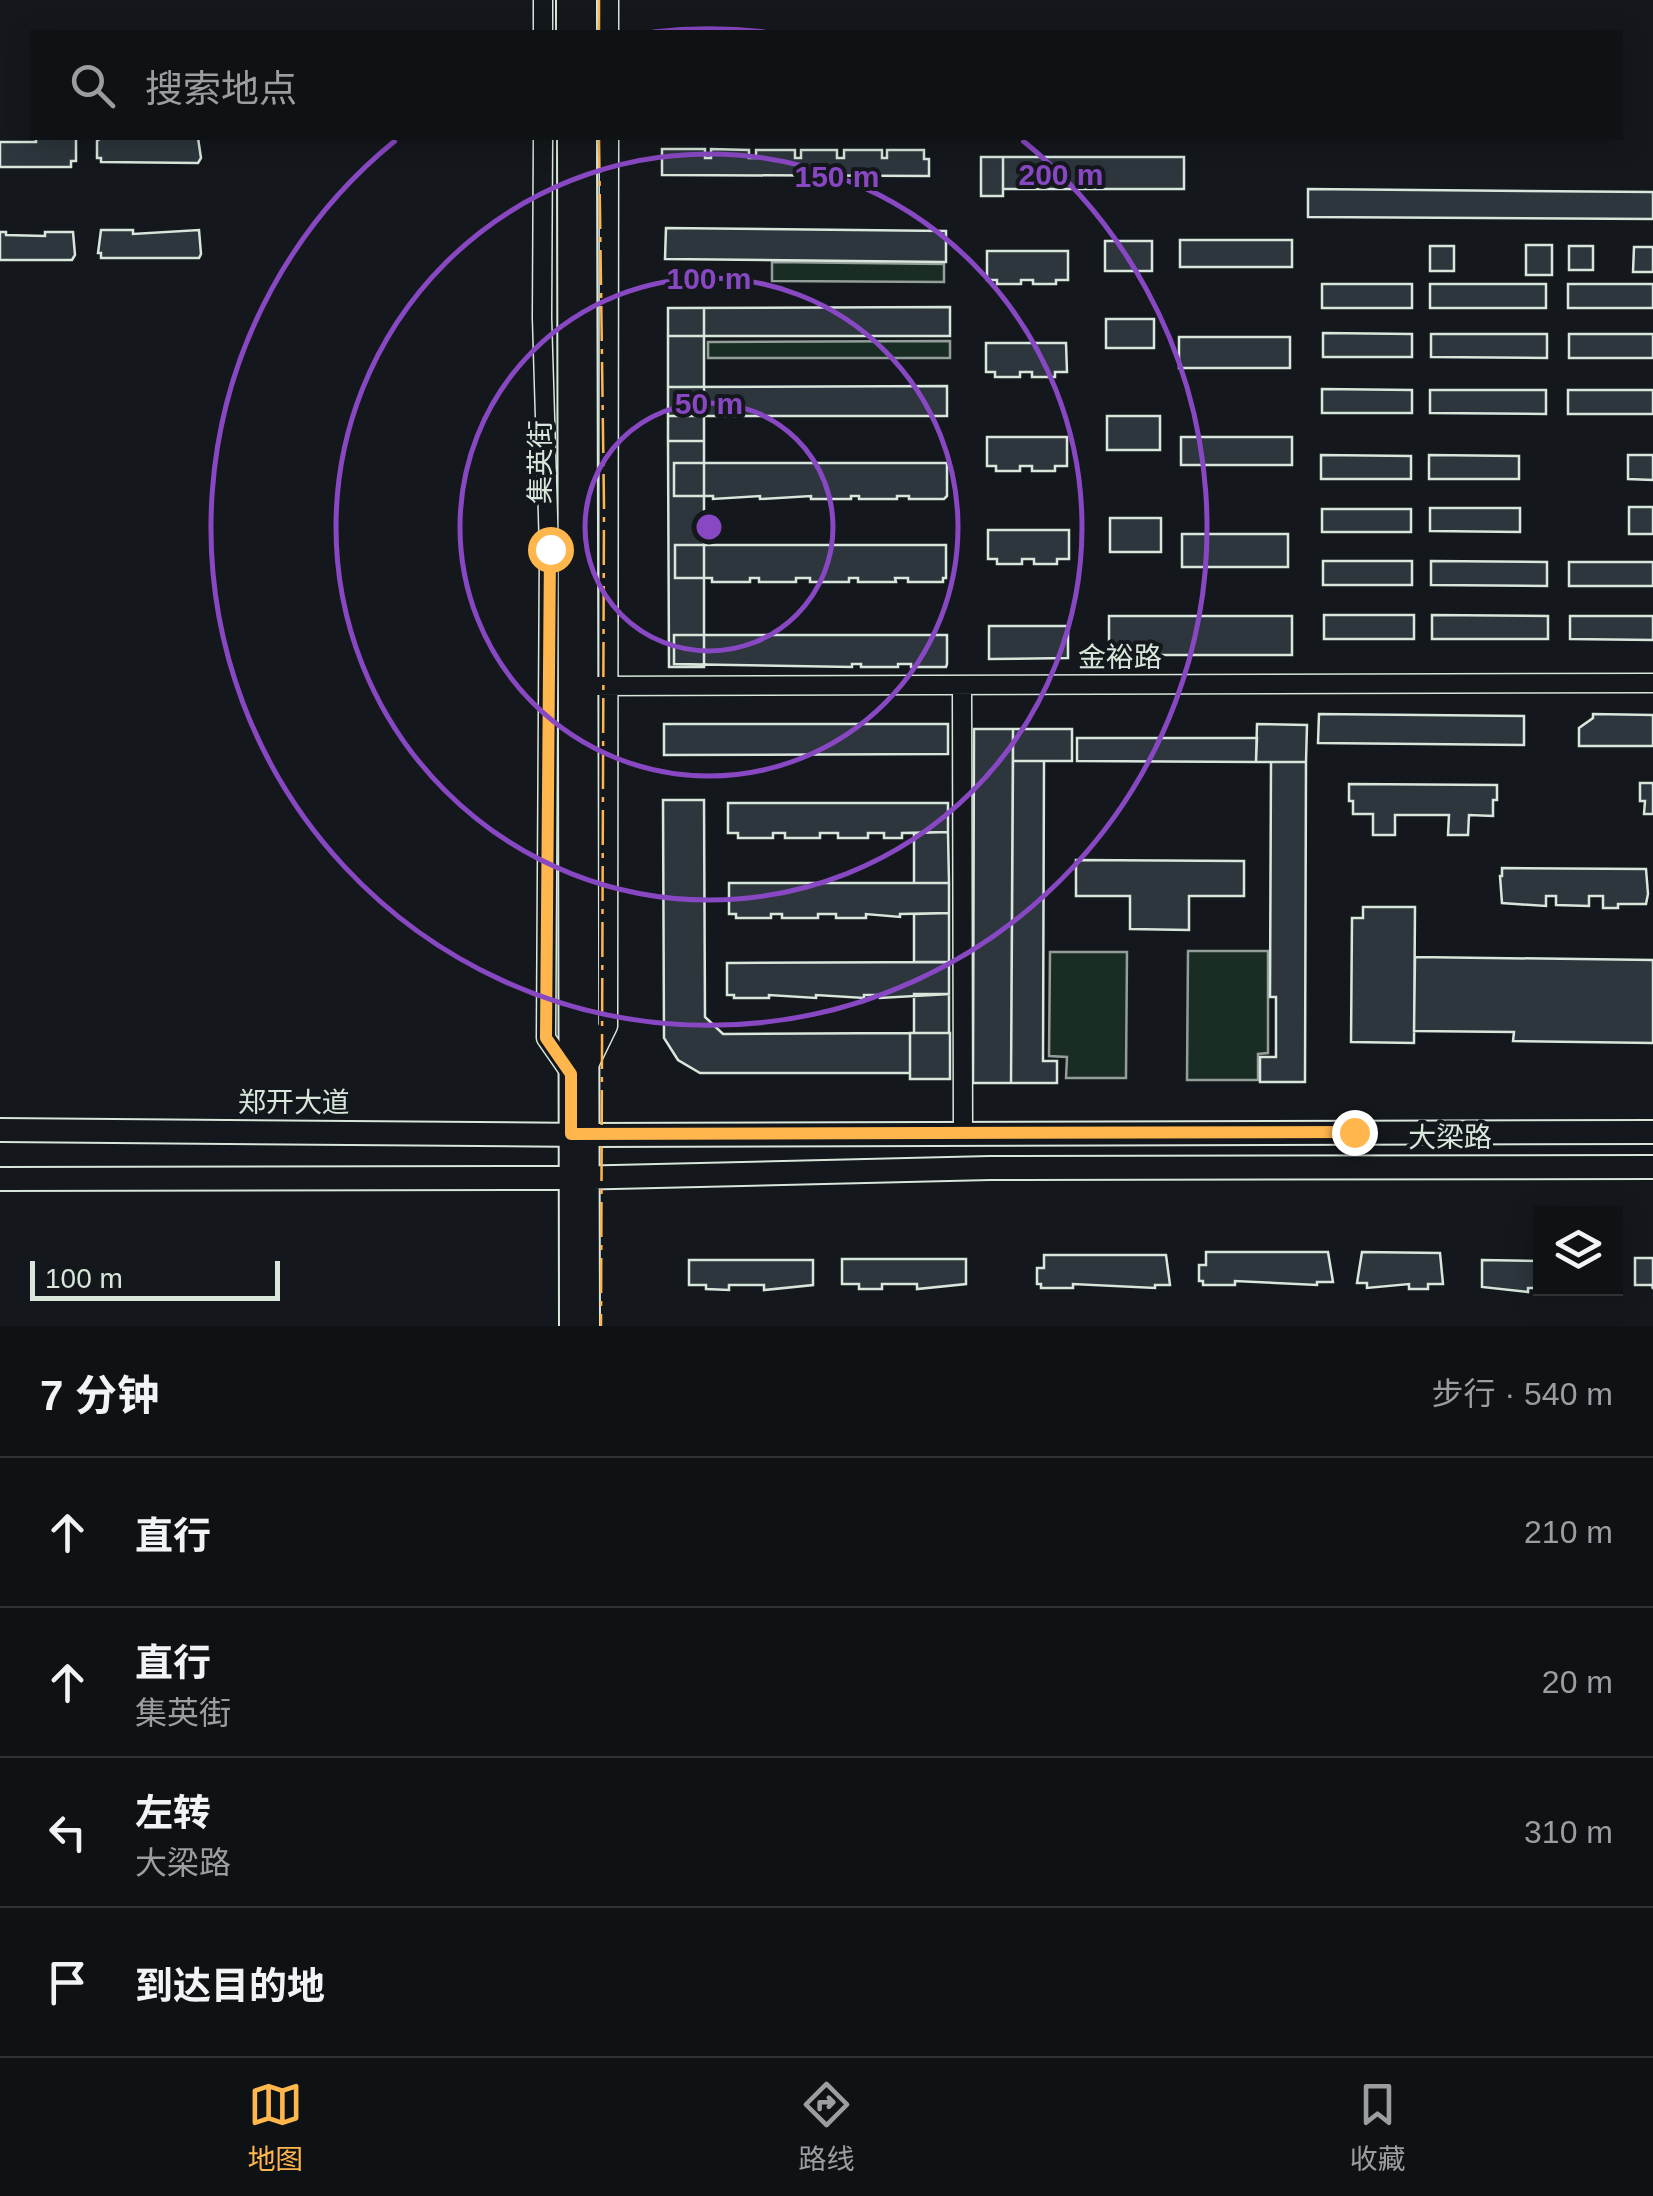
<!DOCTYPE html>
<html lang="zh">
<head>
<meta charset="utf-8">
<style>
  body { margin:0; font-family:Helvetica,"Noto Sans SC",sans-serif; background:#1d2022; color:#f1f3f6 }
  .controls { position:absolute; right:30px; bottom:30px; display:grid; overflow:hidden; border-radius:0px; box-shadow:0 5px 25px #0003 }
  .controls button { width:90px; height:90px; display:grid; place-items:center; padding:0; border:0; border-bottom:2px solid #2f3234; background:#0f1215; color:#f1f3f6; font:50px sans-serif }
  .scale { position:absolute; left:30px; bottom:25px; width:250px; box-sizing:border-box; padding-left:10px; border:5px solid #d8e6dc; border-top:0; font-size:28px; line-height:35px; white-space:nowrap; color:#d8e6dc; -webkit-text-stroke:8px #14181c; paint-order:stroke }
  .stop { position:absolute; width:30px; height:30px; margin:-22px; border:8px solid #ffb74d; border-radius:50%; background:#fff }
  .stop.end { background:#ffb74d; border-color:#fff; box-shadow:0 2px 10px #0008 }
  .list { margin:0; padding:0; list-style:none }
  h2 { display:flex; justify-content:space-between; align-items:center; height:130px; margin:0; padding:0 40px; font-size:42px }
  h2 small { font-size:32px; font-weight:400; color:#9b9ea0 }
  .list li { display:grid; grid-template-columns:65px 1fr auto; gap:30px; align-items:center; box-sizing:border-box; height:150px; padding:0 40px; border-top:2px solid #2f3234 }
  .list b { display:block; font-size:38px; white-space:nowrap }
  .list p { margin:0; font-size:32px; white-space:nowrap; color:#9b9ea0 }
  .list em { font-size:32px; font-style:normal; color:#9b9ea0 }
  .icon { flex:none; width:55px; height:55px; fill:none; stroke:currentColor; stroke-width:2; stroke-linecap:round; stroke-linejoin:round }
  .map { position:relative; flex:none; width:1653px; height:1326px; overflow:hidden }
  .search { position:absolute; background:#0f1215; box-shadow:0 5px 25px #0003; left:30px; right:30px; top:30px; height:110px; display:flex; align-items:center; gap:25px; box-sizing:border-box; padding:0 35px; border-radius:0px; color:#9b9ea0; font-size:38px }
  .sheet { height:730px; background:#0f1215 }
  nav { display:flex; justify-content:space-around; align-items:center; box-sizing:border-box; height:140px; border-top:2px solid #2f3234; background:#0f1215; font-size:28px; color:#9b9ea0 }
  nav a { display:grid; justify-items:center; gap:5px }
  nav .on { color:#ffb74d }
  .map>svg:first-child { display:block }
  .green { fill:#1a2d24; stroke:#939e99; stroke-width:2.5 }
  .building { fill:#2c363c; stroke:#d8e6dc; stroke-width:2.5 }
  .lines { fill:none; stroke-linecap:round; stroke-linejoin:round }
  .minor-casing { stroke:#d8e6dc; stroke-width:21 }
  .major-casing { stroke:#d8e6dc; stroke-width:26 }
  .minor { stroke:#14181c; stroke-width:18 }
  .major { stroke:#14181c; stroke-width:22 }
  .power { stroke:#ffb74d; stroke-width:2.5; stroke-dasharray:35 8 5 8; stroke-linecap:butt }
  .route { stroke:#ffb74d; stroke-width:12 }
  .ring { fill:none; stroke:#8948c3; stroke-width:5 }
  .labels { text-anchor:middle; stroke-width:8; stroke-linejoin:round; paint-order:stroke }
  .street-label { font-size:28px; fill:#d8e6dc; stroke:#14181c }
  .centre { fill:#8948c3; stroke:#14181c; stroke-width:5 }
  .ring-label { font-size:30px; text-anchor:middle; font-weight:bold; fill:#8948c3; stroke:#14181c; stroke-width:8; stroke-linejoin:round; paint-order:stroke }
</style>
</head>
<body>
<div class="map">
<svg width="1653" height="1326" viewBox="0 0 1653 1326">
  <rect width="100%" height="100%" fill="#14181c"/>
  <path class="green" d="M772 262 944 264V282L772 281Z
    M950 341V358H708V342Z
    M1188 951H1268V1053L1258 1054V1080H1187Z
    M1050 952H1127L1126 1078H1066L1067 1057 1049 1056Z"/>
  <path class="building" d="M36 138H76V161H71V167H0V142H36Z
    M101 138H198L201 158 198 163 101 162V158H97V141Z
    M662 149H705V158H711V149L749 150V158H756V150H795V158H801V150H837V158H844V150H882V158H887V150H924V159H929V176L662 175Z
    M981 157H1003V196H981Z
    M1003 157H1184V189H1003Z
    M1308 189 1653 192V219L1308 217Z
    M666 228 946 231V262L665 259Z
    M101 230H133V234L199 230 201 254 199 258H101V253H98Z
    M0 232H6V235L45 236V232H73L75 255 72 260H0Z
    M1180 240H1292V267H1180Z
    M1105 241H1152V271H1105Z
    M1526 245H1552V275H1526Z
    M1430 246H1454V271H1430Z
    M1569 246H1593V270H1569Z
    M1634 247H1653V272H1633Z
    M987 251H1068V280H1056V284H1033V280H1021V284H997V280H987Z
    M1322 284H1412V308H1322Z
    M1430 284H1546V308H1430Z
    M1568 284H1653V308H1568Z
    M950 307V336H668V308Z
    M668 308H704V441H668Z
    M1106 319H1154V348H1106Z
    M1323 333 1412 334V357H1323Z
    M1431 334H1547V358L1431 357Z
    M1569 334H1653V358H1569Z
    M1179 337H1290V368H1179Z
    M986 343H1066L1067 372H1055V377H1032V372H1020V377H995V372H986Z
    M947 386V416H668V387Z
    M1322 389 1412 390V413H1322Z
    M1430 390H1546V414L1430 413Z
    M1568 390H1653V414H1568Z
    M1107 416H1160V450H1107Z
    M987 437H1067V466H1055V471H1032V466H1020V471H996V466H987Z
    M1181 437H1292V465H1181Z
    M668 441H704V667H669Z
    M1321 455 1411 456V479H1321Z
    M1429 455 1519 456V479H1429Z
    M1628 455H1653V480L1628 479Z
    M674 463H947V496L944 499H909V496H897V499H859V496H851V499H811V496L760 499V496L713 499V496H674Z
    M1629 507H1653V534H1629Z
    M1430 508H1520V532L1430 531Z
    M1322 509H1411V532H1322Z
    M1110 518H1161V552H1110Z
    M988 530H1069V559H1057V564H1034V559H1022V564H997V559H988Z
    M1182 534H1288V567H1182Z
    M675 545H946V578H943V582H908V578H895L896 582H858V578H849V582H810V578H796V582H759V578H750V582H712V578H675Z
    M1323 561H1412V585H1323Z
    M1431 561 1547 562V586L1431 585Z
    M1569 562H1653V586H1569Z
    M1324 615H1414V639H1324Z
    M1432 615 1548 616V639H1432Z
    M1109 616H1292V655H1109Z
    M1570 616H1653V640L1570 639Z
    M989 626H1068V658L989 659Z
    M674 635H947V664L946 667H911V664H898V667H861V664H852V667L674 664Z
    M1319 714 1524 716V745L1318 743Z
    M1593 714 1653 715V746H1579V728L1593 718Z
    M664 724H948V754L664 755Z
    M1257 724 1307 725 1306 762H1256Z
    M974 729H1013L1011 1083H973Z
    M1013 729H1072V761H1013Z
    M1077 738H1257L1256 762 1077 761Z
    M1013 761H1044L1043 1061H1057V1083H1011Z
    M1271 762H1306L1305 1082H1260V1057H1276V997H1270Z
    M1640 783H1653V814H1644L1645 801H1640Z
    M1349 784 1497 785V800H1493V816L1469 815 1468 835H1448L1449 815H1395V835H1373V814H1353V801H1349Z
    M663 800H704L705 1017 723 1034 910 1033V1073H700L678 1060 664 1038Z
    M728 803H948V832L902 833V838H884V833H868V838H838V833H820V838H785V833H773V838H738V833H728Z
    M948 832 949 883H914V833Z
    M1076 860 1244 861V896H1189V930L1130 929V896H1076Z
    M1502 868 1646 869 1648 894 1646 904H1618V908H1603V896H1589V906L1556 905V896H1546V906L1502 903 1500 876H1502Z
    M729 883H949V913L900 914V917L866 914V918H836V914H818V918H782V914H771V918H736V914H729Z
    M1363 907H1415L1414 1043 1351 1042 1352 918H1363Z
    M949 913V962H914V914Z
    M1415 957 1653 960V1043L1513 1041 1514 1032 1414 1031Z
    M949 962V994L880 998V995H864V998L816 995V998L769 995V998H734V995H727V963Z
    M914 994H949V1033H914Z
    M910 1033H950V1079H910Z
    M1206 1252H1328L1333 1282H1317V1285L1235 1281V1285H1203V1281H1199V1265H1206Z
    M1362 1252 1440 1253 1443 1284H1428V1289H1409V1284L1367 1288V1283H1357Z
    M1044 1255H1166L1170 1285H1155V1288L1073 1284V1288H1041V1284H1037V1268H1044Z
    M1635 1258H1653V1289L1652 1285H1635Z
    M842 1259H966V1284L917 1289V1284H882V1289H859V1284H842Z
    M689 1260H813V1285L764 1290V1285H729V1290L706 1289V1285H689Z
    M1482 1260 1540 1261V1288H1528V1292L1482 1287Z"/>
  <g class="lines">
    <g class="minor-casing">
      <path id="minor" d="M609 0V32
        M543 32V0
        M543 138 542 318 549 549 546 1038 571 1074
        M962 685 963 1133
        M587 686 1653 683
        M590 1063 608 1026 609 138"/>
    </g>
    <g class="major-casing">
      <path id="major" d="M568 0V32
        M585 0V32
        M569 138 571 1326
        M585 138 588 1326
        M0 1130 587 1135 1653 1132
        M0 1179 571 1178 990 1168 1653 1167"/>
    </g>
    <use href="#minor" class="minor"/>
    <use href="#major" class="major"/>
    <path class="power" d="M599 32V0
      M599 138 604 506 601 1326"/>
  </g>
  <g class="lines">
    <path class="route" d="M550 549 546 1038 571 1074V1134L1354 1132"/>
  </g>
  <g class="ring">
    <circle cx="709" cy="527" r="124"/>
    <circle cx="709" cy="527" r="249"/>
    <circle cx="709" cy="527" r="373"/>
    <path d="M653 32A498 498 0 0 1 765 32M1022 140A498 498 0 1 1 396 140"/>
  </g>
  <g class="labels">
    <g class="street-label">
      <text transform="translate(540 462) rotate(-90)" y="10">集英街</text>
      <text x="1120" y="667">金裕路</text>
      <text x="294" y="1112">郑开大道</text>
      <text x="1450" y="1147">大梁路</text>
    </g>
  </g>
  <circle cx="709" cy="527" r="15" class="centre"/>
  <g class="ring-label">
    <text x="1061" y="185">200 m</text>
    <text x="837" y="187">150 m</text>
    <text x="709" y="289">100 m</text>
    <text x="709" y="414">50 m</text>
  </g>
</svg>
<div class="controls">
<button><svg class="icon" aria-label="layers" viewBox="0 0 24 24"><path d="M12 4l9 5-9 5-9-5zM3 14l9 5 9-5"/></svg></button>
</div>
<div class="scale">100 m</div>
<div class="stop" style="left:550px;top:549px"></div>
<div class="stop end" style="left:1354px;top:1132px"></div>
<div class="search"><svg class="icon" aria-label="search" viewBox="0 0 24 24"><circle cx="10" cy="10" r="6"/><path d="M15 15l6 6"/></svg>搜索地点</div>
</div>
<section class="sheet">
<h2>7 分钟<small>步行 · 540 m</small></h2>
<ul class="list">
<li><svg class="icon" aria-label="ahead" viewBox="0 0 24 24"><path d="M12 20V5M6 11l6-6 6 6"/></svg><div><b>直行</b></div><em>210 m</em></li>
<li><svg class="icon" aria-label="ahead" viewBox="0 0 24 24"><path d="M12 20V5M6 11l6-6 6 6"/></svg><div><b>直行</b><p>集英街</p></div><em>20 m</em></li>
<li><svg class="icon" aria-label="left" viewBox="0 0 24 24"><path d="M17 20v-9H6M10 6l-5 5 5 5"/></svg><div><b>左转</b><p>大梁路</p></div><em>310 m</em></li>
<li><svg class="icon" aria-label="arrive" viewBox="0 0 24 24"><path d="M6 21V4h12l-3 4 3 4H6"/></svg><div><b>到达目的地</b></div></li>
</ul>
</section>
<nav>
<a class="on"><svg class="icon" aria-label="map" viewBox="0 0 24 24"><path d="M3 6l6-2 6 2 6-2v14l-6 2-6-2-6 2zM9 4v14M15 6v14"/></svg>地图</a>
<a><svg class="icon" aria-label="directions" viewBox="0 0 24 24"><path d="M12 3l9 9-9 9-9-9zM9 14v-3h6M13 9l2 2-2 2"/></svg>路线</a>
<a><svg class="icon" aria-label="saved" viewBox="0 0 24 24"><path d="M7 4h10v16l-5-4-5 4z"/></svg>收藏</a>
</nav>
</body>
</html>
